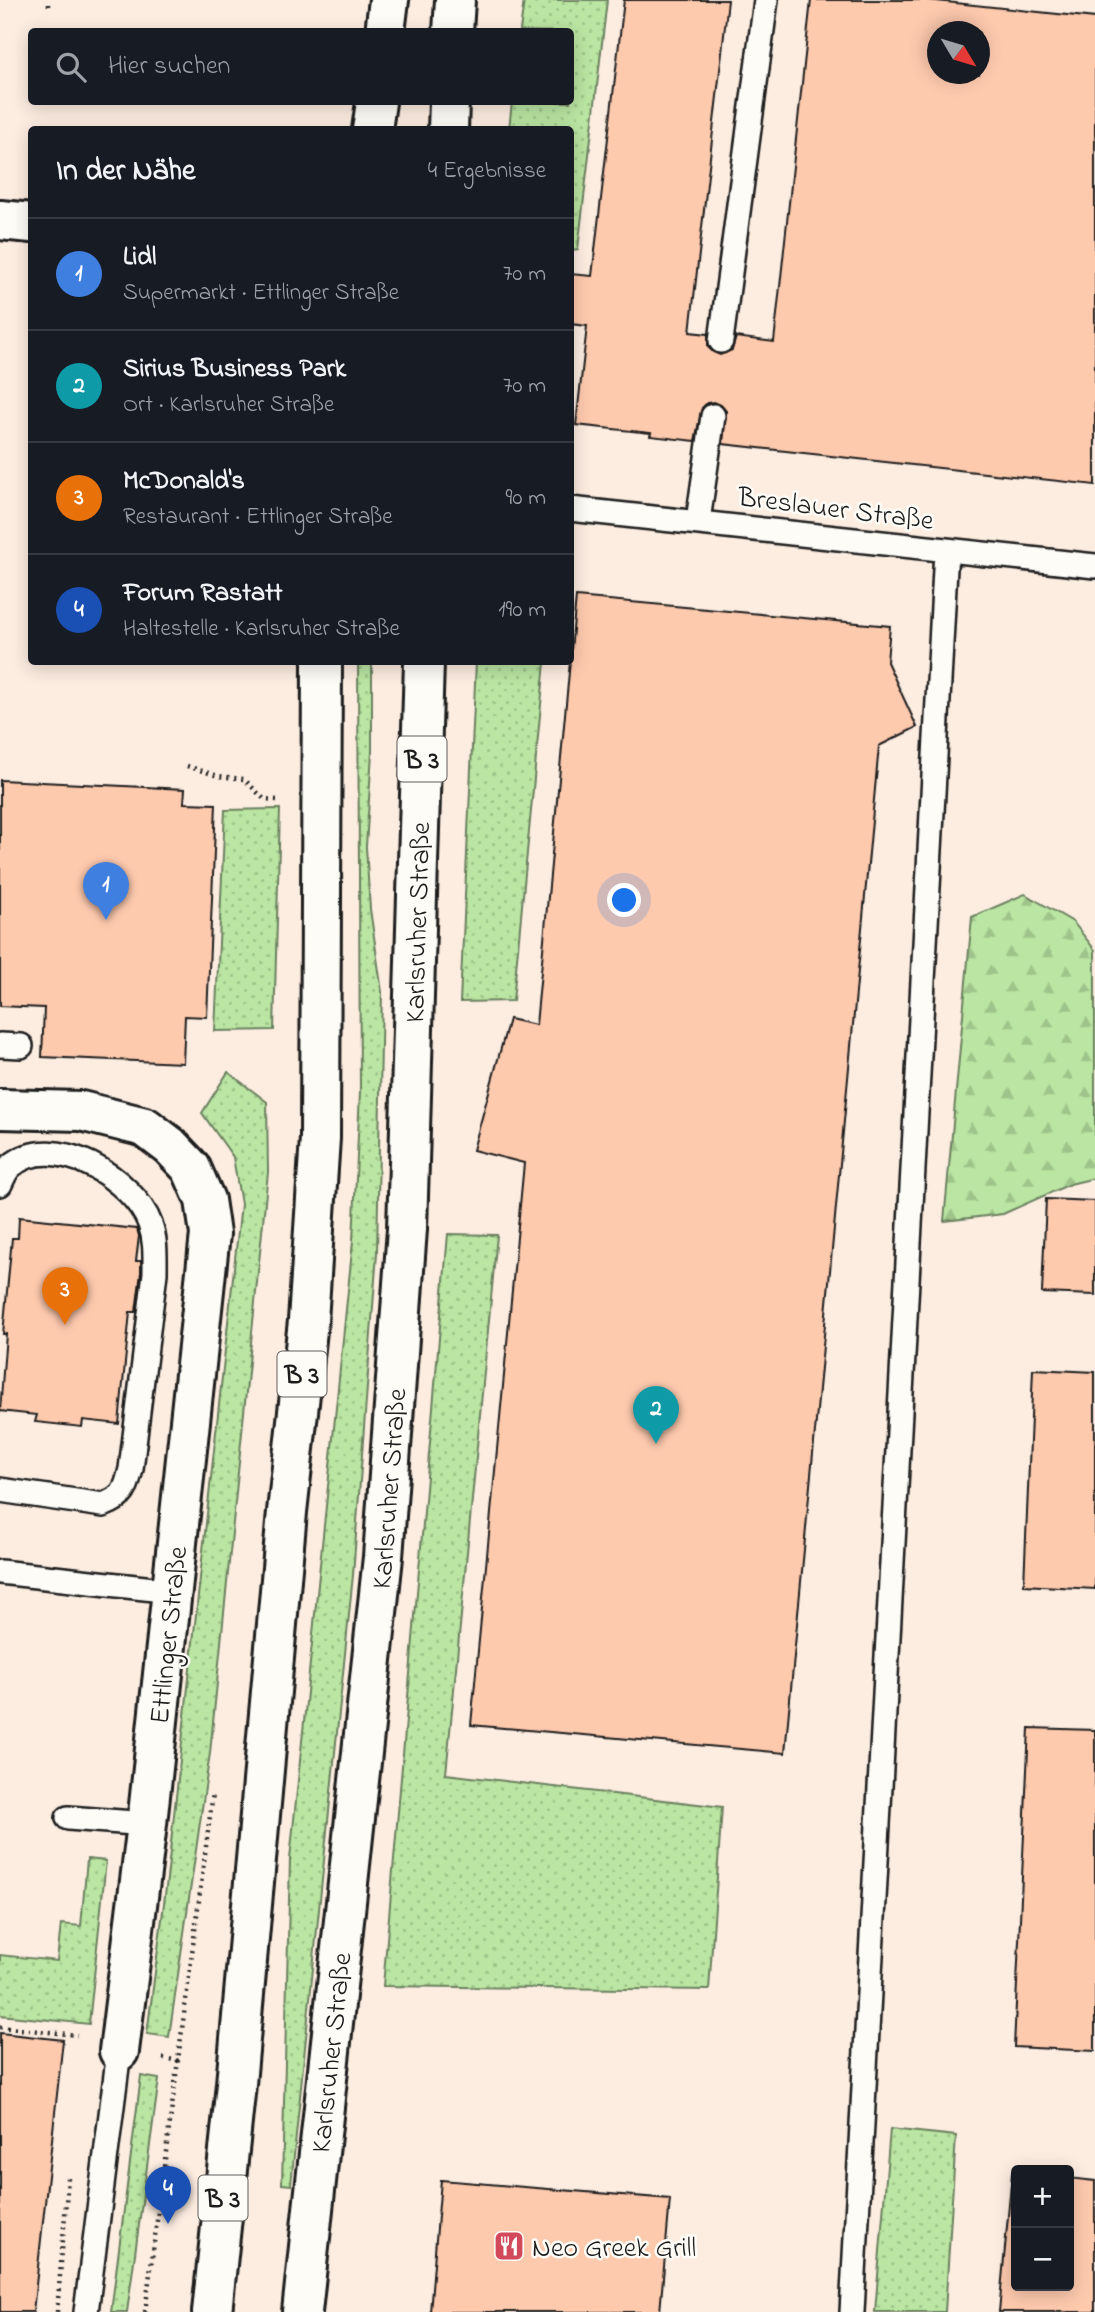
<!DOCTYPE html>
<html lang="de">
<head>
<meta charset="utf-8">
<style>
  body { margin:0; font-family:"Indie Flower",sans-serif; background:#242831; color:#f1f3f6 }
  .controls { position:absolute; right:21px; bottom:21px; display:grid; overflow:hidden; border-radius:7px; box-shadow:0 4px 18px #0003 }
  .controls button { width:63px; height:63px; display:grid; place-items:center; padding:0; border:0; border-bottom:2px solid #363941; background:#171b24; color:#f1f3f6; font:35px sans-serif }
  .compass { position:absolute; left:927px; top:21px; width:63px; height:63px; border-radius:50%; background:#171b24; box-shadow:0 4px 18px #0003; rotate:128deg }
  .you { position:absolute; left:625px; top:901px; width:24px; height:24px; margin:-18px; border:5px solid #fff; border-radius:50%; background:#1a73e8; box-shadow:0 0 0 10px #1a73e833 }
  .badge { display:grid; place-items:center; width:46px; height:46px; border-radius:50%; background:#8c9099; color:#fff; font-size:23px; font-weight:700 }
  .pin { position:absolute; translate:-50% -58px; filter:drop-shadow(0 2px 4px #0008) }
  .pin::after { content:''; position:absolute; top:37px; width:24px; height:21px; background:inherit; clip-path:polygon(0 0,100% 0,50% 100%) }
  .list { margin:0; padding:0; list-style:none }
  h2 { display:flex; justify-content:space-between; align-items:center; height:91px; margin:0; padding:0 28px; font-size:30px }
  h2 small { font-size:23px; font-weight:400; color:#9ea1a6 }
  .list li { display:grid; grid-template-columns:46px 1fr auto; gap:21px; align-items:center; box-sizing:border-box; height:112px; padding:0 28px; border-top:2px solid #363941 }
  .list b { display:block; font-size:26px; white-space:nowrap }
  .list p { margin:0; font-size:23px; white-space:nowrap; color:#9ea1a6 }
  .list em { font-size:23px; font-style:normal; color:#9ea1a6 }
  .icon { flex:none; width:38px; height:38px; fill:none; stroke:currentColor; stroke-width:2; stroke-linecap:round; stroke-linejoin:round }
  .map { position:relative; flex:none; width:1095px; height:2312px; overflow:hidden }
  .search { position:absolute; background:#171b24; box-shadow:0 4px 18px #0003; left:28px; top:28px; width:546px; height:77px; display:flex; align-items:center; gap:18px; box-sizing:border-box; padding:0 24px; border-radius:7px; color:#9ea1a6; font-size:26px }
  .panel { position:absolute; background:#171b24; box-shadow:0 4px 18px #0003; left:28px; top:126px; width:546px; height:539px; border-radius:7px }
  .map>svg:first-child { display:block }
  .grass { fill:url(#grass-dots); stroke:#6b805f; stroke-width:2 }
  .forest { fill:url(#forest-firs); stroke:#6b805f; stroke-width:2 }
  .building { fill:#fecaae; stroke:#1c1c1c; stroke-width:2; fill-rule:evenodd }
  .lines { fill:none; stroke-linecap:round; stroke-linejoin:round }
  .service-casing { stroke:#1c1c1c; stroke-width:28 }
  .minor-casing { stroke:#1c1c1c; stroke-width:44 }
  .primary-casing { stroke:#1c1c1c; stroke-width:44 }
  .path { stroke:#1c1c1c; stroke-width:4.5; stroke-dasharray:2 5; stroke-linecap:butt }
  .service { stroke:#fdfcf7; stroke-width:23 }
  .minor { stroke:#fdfcf7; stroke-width:38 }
  .primary { stroke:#fdfcf7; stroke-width:38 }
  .path-bridge { stroke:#1c1c1c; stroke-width:4.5; stroke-dasharray:2 5; stroke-linecap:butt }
  .labels { text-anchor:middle; stroke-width:5; stroke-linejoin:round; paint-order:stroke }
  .shield { fill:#fdfcf7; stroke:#605f5e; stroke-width:2 }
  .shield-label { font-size:26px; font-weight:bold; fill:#1c1c1c }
  .street-label { font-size:28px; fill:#1c1c1c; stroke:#fdfcf7 }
  .poi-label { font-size:28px; fill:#1c1c1c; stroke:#fdfcf7; text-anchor:start }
</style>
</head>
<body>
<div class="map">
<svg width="1095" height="2312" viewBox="0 0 1095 2312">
  <defs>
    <pattern id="grass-dots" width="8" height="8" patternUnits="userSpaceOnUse" patternTransform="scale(1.75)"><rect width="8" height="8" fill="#bae5a2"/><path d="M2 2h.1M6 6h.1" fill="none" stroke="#9fc48b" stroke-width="1.8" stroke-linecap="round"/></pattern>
    <pattern id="forest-firs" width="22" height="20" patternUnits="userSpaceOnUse" patternTransform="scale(1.75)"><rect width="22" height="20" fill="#bae5a2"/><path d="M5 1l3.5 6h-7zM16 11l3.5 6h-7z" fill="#9fc48b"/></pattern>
  </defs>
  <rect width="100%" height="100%" fill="#fdede1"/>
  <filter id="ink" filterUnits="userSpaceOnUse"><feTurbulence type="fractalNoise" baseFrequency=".0143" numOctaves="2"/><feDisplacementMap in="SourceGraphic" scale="14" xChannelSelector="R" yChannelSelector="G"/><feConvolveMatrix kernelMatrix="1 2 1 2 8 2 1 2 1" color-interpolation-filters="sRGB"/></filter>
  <g filter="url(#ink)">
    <path class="grass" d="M524 0H607L578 249 571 250 570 130 509 129 512 102H570V32L520 31Z
      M358 662H372V752L366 847 370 909 382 992 377 1253 353 1575 291 2185 282 2184 290 1859 353 1241 360 1092Z
      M476 662H545L513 1001 460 1002Z
      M280 809 274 1030 215 1031 225 810Z
      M228 1072 267 1102 268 1172 210 1753 169 2037 147 2034 166 1888 241 1204 233 1157 202 1113Z
      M448 1234 497 1235 446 1774 722 1807 709 1990 383 1986Z
      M87 1859 106 1861 89 2024 0 2015V1955L57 1961 61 1924 81 1926Z
      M141 2076 159 2079 127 2312H111Z
      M890 2129 956 2136 945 2312H875Z"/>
    <path class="forest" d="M1025 894 1073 922 1095 950V1178L1070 1184 1003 1214 944 1221 972 917Z"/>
    <path class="building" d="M624 0H728L690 332 708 334V347L713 352 720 355 732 350 736 337 774 342 811 0H927L1095 18V485L723 444 726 411 721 405 714 402 707 403 702 408 695 441 650 436 651 433 576 425 587 326 570 324V274L592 276ZM937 32H979V74H937Z
      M576 597 890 626 887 662 917 727 879 746 785 1753 471 1725 524 1163 473 1150 509 1019 536 1025Z
      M0 780 185 789 184 803 216 804 207 1017 185 1016 183 1063 42 1057 44 1008 0 1006Z
      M1046 1199 1095 1201V1295L1042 1293Z
      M19 1217 137 1229 139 1236 136 1261H141V1272L136 1312H130L119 1424 83 1420 82 1427 35 1422 37 1415 0 1411 6 1334H3L12 1238H18Z
      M1033 1369 1095 1372V1589L1024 1585Z
      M1029 1728 1095 1730V2051L1014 2047Z
      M0 2033 63 2040 33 2312H0Z
      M1012 2173 1016 2174V2286H1069V2178L1095 2181V2312H999Z
      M441 2180 670 2199 660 2312H430Z"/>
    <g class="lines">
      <g class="service-casing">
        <path id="service" d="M721 341 766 0
          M570 509 1095 566
          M698 521 713 416
          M0 1045 21 1046
          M0 1184C3 1178 6 1170 11 1166 54 1129 134 1180 150 1224 156 1240 155 1257 155 1273L131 1469C126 1490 124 1497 103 1505L0 1490
          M0 1572 172 1591
          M68 1818 147 1824
          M86 2312 119 2051
          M852 2312 946 550"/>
      </g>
      <g class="minor-casing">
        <path id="minor" d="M0 220 32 223
          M0 1109 81 1111 145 1127 170 1146 191 1168 205 1200 210 1234 147 1824 119 2051"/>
      </g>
      <g class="primary-casing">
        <g id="primary">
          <path d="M385 32 389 0"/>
          <path d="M453 32 455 0"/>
          <path d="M372 130 376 102"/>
          <path d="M448 130 449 102"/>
          <path d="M212 2312 236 2084 287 1512 308 1321 320 1138 322 662"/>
          <path id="s1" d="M302 2312 383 1557 407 1229 424 662"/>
        </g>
      </g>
      <path class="path" d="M49 6V0
        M187 766 218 776 244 779 264 799 278 800
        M0 2027 77 2035
        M163 2058 179 2061
        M145 2312 213 1793"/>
      <use href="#service" class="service"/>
      <use href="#minor" class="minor"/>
      <use href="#primary" class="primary"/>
      <path class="path-bridge" d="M57 2312 68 2178"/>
    </g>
  </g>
  <defs>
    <g id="restaurant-square" transform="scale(1.575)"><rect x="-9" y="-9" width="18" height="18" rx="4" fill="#d1495b" stroke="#fdfcf7"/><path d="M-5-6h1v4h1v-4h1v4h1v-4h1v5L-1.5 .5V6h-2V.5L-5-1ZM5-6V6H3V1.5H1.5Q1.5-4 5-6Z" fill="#fff"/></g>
  </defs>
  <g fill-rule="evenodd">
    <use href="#restaurant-square" x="509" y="2246"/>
  </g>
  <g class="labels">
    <g class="shield">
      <rect x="397.5" y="736.5" width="49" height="45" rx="5"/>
      <rect x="277.5" y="1351.5" width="49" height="45" rx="5"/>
      <rect x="198.5" y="2175.5" width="49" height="45" rx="5"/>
    </g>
    <g class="shield-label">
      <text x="422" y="768">B 3</text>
      <text x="302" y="1383">B 3</text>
      <text x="223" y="2207">B 3</text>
    </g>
    <g class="street-label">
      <text transform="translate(836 507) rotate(7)" y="10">Breslauer Straße</text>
      <text dy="10" stroke="none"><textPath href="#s1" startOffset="1395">Karlsruher Straße</textPath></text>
      <text dy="10" stroke="none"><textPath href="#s1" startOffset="828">Karlsruher Straße</textPath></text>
      <text transform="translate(167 1635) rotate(-84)" y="10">Ettlinger Straße</text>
      <text dy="10" stroke="none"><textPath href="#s1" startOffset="261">Karlsruher Straße</textPath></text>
    </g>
    <g class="poi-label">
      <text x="532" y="2256">Neo Greek Grill</text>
    </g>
  </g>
</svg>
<div class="controls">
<button>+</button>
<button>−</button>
</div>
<svg class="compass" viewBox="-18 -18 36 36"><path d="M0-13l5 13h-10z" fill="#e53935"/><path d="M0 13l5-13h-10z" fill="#9ea1a6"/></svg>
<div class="you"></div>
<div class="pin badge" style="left:106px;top:920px;background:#3f7fe0">1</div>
<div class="pin badge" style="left:656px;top:1444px;background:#0f9aa8">2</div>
<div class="pin badge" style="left:65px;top:1325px;background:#e8710a">3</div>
<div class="pin badge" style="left:168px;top:2224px;background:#1a4fb4">4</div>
<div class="search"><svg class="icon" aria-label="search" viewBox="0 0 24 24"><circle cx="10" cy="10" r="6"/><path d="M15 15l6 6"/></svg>Hier suchen</div>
<section class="panel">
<h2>In der Nähe<small>4 Ergebnisse</small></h2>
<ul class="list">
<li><span class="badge" style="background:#3f7fe0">1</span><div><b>Lidl</b><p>Supermarkt · Ettlinger Straße</p></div><em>70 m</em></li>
<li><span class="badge" style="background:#0f9aa8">2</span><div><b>Sirius Business Park</b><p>Ort · Karlsruher Straße</p></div><em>70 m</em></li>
<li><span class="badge" style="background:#e8710a">3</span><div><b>McDonald's</b><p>Restaurant · Ettlinger Straße</p></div><em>90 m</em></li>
<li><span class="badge" style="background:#1a4fb4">4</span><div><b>Forum Rastatt</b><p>Haltestelle · Karlsruher Straße</p></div><em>190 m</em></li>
</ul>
</section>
</div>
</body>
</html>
